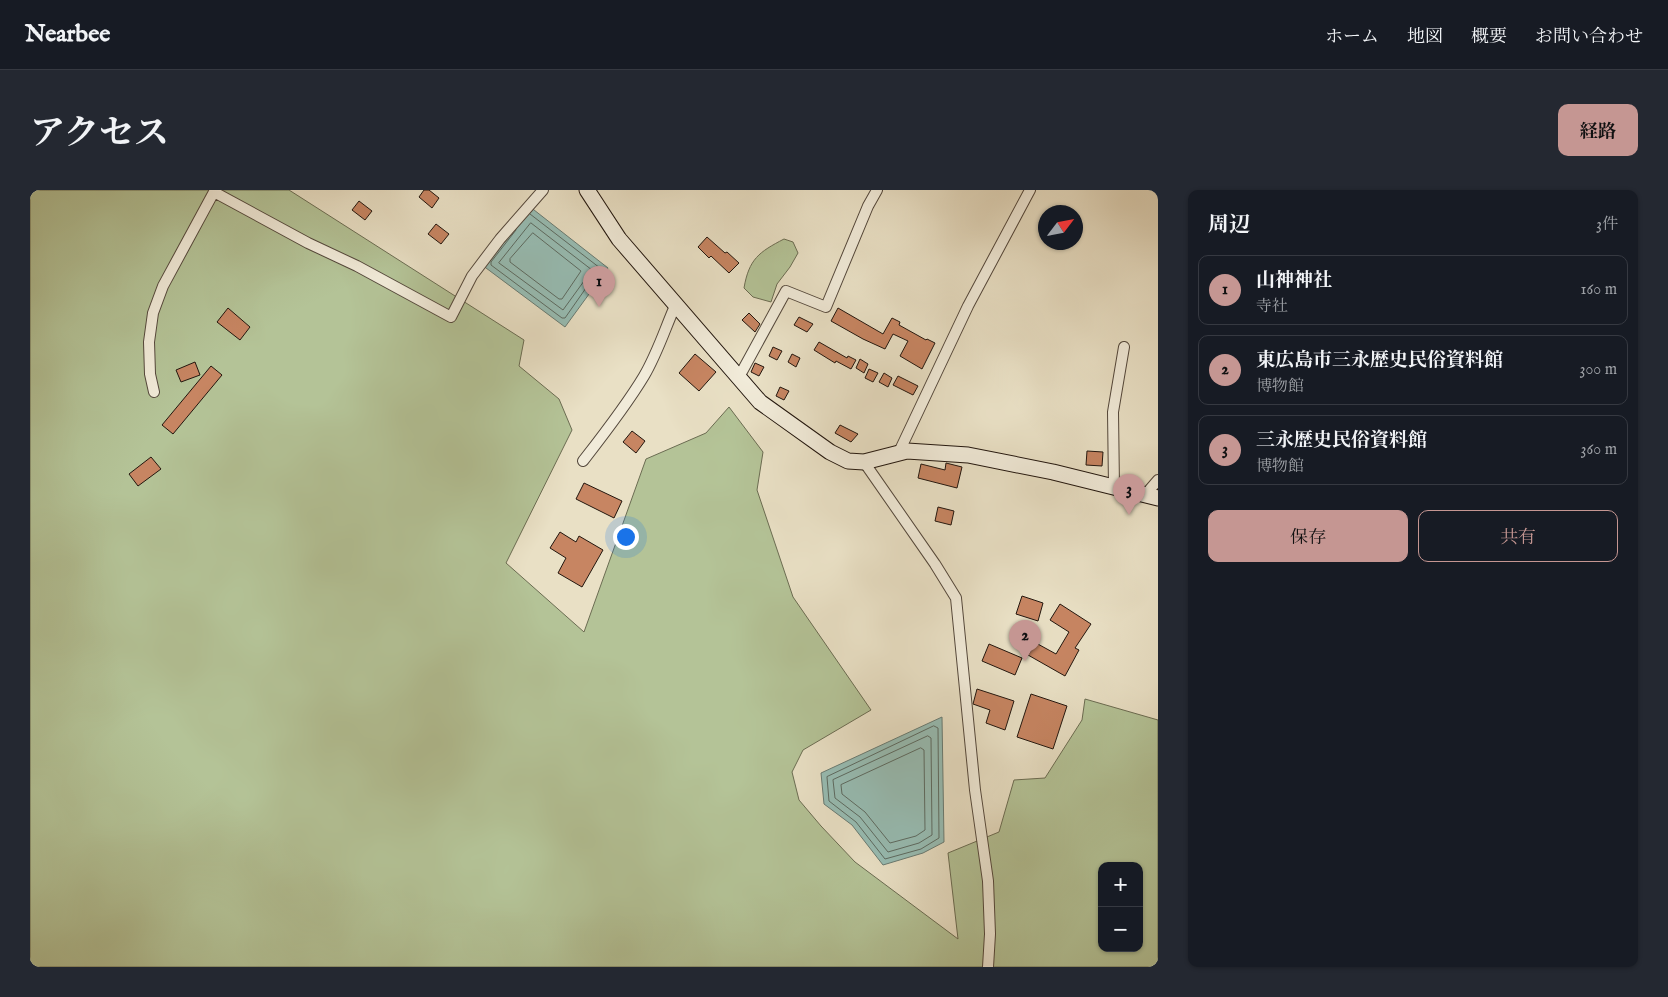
<!DOCTYPE html>
<html lang="ja">
<head>
<meta charset="utf-8">
<style>
  body { margin:0; font-family:"IM FELL English","Noto Serif JP",serif; background:#242831; color:#f1f3f6 }
  .controls { position:absolute; right:15px; bottom:15px; display:grid; overflow:hidden; border-radius:10px; box-shadow:0 1px 4px #0004 }
  .controls button { width:45px; height:45px; display:grid; place-items:center; padding:0; border:0; border-bottom:1px solid #363941; background:#171b24; color:#f1f3f6; font:25px sans-serif }
  .compass { position:absolute; left:1008px; top:15px; width:45px; height:45px; border-radius:50%; background:#171b24; box-shadow:0 1px 4px #0004; rotate:58deg }
  .you { position:absolute; left:595px; top:346px; width:18px; height:18px; margin:-12px; border:4px solid #fff; border-radius:50%; background:#1a73e8; box-shadow:0 0 0 8px #1a73e833 }
  .badge { display:grid; place-items:center; width:32px; height:32px; border-radius:50%; background:#c59692; color:#111; font-size:16px; font-weight:700 }
  .pin { position:absolute; translate:-50% -41px; filter:drop-shadow(0 1px 2px #0008) }
  .pin::after { content:''; position:absolute; top:26px; width:18px; height:15px; background:inherit; clip-path:polygon(0 0,100% 0,50% 100%) }
  .list { margin:0; padding:0; list-style:none }
  h2 { display:flex; justify-content:space-between; align-items:center; height:65px; margin:0; padding:0 20px; font-size:21px }
  h2 small { font-size:16px; font-weight:400; color:#9ea1a6 }
  .list li { display:grid; grid-template-columns:32px 1fr auto; gap:15px; align-items:center; box-sizing:border-box; height:70px; margin:0 10px 10px; padding:0 10px; border:1px solid #363941; border-radius:10px }
  .list b { display:block; font-size:19px; white-space:nowrap }
  .list p { margin:0; font-size:16px; white-space:nowrap; color:#9ea1a6 }
  .list em { font-size:16px; font-style:normal; color:#9ea1a6 }
  .actions { display:flex; gap:10px; padding:15px 20px }
  .actions a { flex:1; padding:11px 0; border:1px solid #c59692; border-radius:10px; text-align:center; font-size:18px; color:#c59692 }
  .actions .main { background:#c59692; color:#111 }
  .map { position:relative; flex:none; width:1128px; height:777px; overflow:hidden; border-radius:10px }
  header { display:flex; align-items:center; gap:30px; box-sizing:border-box; height:70px; padding:0 25px; background:#171b24; border-bottom:1px solid #363941 }
  header strong { font-size:24px }
  nav { display:flex; gap:28px; margin-inline-start:auto; font-size:18px }
  .intro { display:flex; align-items:center; justify-content:space-between; box-sizing:border-box; height:120px; padding:0 30px }
  h1 { margin:0; font-size:35px }
  .button { padding:12px 22px; border-radius:10px; background:#c59692; color:#111; font-size:18px; font-weight:700 }
  main { display:flex; gap:30px; padding:0 30px }
  aside { flex:1; background:#171b24; border-radius:10px; box-shadow:0 1px 4px #0004 }
  .map>svg:first-child { display:block }
  .green { fill:#b4c397; stroke:#6b6c52; fill-rule:evenodd }
  .water { fill:#97bdb4; stroke:#687a72 }
  .lines { fill:none; stroke-linecap:round; stroke-linejoin:round }
  .shore { stroke:#5c6a61; stroke-width:1 }
  .building { fill:#c78562; stroke:#22160e }
  .street-casing { stroke:#54483c; stroke-width:12 }
  .secondary-casing { stroke:#22160e; stroke-width:17 }
  .street { stroke:#f1ebd9; stroke-width:10 }
  .secondary { stroke:#f1ebd9; stroke-width:15 }
</style>
</head>
<body>
<header>
<strong>Nearbee</strong>
<nav><a>ホーム</a><a>地図</a><a>概要</a><a>お問い合わせ</a></nav>
</header>
<div class="intro"><h1>アクセス</h1><a class="button">経路</a></div>
<main>
<div class="map">
<svg width="1128" height="777" viewBox="0 0 1128 777">
  <rect width="100%" height="100%" fill="#e9e0c5"/>
  <filter id="stains"><feTurbulence type="fractalNoise" baseFrequency=".004" numOctaves="4"/><feColorMatrix values="0 0 0 0 .2 0 0 0 0 .09 0 0 0 0 .02 0 0 0 .5 -.17"/></filter>
  <radialGradient id="worn" r=".72"><stop offset=".6" stop-color="#630" stop-opacity="0"/><stop offset="1" stop-color="#630" stop-opacity=".3"/></radialGradient>
  <path class="green" d="M0 0H259L494 150 489 176 529 209 542 240 476 373 554 442 616 269 676 243 699 217 733 262 727 300 763 407 841 520 773 560 762 582 769 610 791 636 825 672 928 749 918 663 969 642 984 590 1015 588 1052 530 1055 509 1128 530V777H0ZM1072 676H1109V758H1072Z
    M754 49 763 52 768 63 760 77 747 94 741 112 723 107 714 98C719 69 729 62 754 49Z"/>
  <path class="water" d="M499 16 578 78 535 137 452 75Z
    M912 527 914 652 893 663 853 675 822 635 794 614 791 583Z"/>
  <g class="lines">
    <path class="shore" d="M501 33 562 80 533 120 469 73Z
      M486 40 461 72V75L532 128H535L570 78 500 24
      M503 43 551 81 532 109H529L480 72V69Z
      M904 536 908 538 909 648 891 659 855 669 826 632 799 611 797 587Z
      M898 546 901 548 902 645 889 653 858 662 830 627 805 608 803 590Z
      M891 558 894 560 895 640 886 646 860 653 835 622 812 604 811 595Z"/>
  </g>
  <path class="building" d="M394 0H399L409 8 402 18 389 7Z
    M329 11 342 21 335 30 322 20Z
    M406 34 419 44 411 54 398 44Z
    M677 47 695 63 697 62 709 73 699 83 681 66 679 68 668 57Z
    M198 118 220 137 210 150 187 132Z
    M808 118 853 144 862 128 870 132 869 135 896 150 897 149 905 153 892 179 870 166 878 151 863 144 855 159 833 149 801 131Z
    M719 123 730 134 725 142 712 130Z
    M769 127 783 134 777 142 764 135Z
    M789 152 817 168 818 166 826 170 821 179 806 171 805 173 784 160Z
    M743 157 752 161 747 170 739 166Z
    M665 164 686 182 669 201 649 183Z
    M762 164 770 168 766 177 758 172Z
    M830 169 838 174 834 183 826 178Z
    M165 172 170 185 151 192 146 180Z
    M725 173 734 177 729 186 721 182Z
    M181 176 192 185 143 244 132 235Z
    M839 179 848 183 843 192 835 188Z
    M854 183 862 188 858 197 849 192Z
    M868 186 888 196 883 205 863 195Z
    M750 197 759 201 754 210 746 206Z
    M810 235 828 244 821 252 805 243Z
    M602 241 615 251 606 263 593 252Z
    M1057 261 1073 262 1072 276 1056 275Z
    M121 267 131 279 108 296 99 284Z
    M916 273 932 277 927 298 888 288 891 274 915 280Z
    M554 293 592 311 584 328 546 309Z
    M908 317 924 321 921 335 905 331Z
    M530 342 546 352 549 346 573 360 552 397 528 383 536 368 520 358Z
    M992 406 1013 413 1008 431 986 424Z
    M1030 414 1061 434 1045 458 1049 460 1035 486 998 465 1006 453 1026 464 1039 442 1020 430Z
    M959 454 992 468 985 485 952 471Z
    M947 499 984 511 975 540 956 533 960 520 943 514Z
    M1001 504 1037 516 1023 559 987 547Z"/>
  <g class="lines">
    <g class="street-casing">
      <path id="street" d="M184 2 278 53 327 76 421 127 442 86 470 49 513 0
        M709 187 756 101 796 117 838 16 847 0
        M124 202 120 184 119 152 123 123 133 96 185 0
        M869 262 938 116 1000 0
        M553 271C574 244 596 216 614 186 627 164 635 139 645 116
        M834 272 905 374 926 408 945 600 958 691 960 744 958 777
        M1084 297 1083 222 1094 157
        M1115 305 1128 290"/>
    </g>
    <g class="secondary-casing">
      <path id="secondary" d="M557 0 589 49 730 212 800 262 818 271 834 272 877 261 938 265 1023 282 1128 308"/>
    </g>
    <use href="#street" class="street"/>
    <use href="#secondary" class="secondary"/>
  </g>
  <rect width="100%" height="100%" filter="url(#stains)"/>
  <rect width="100%" height="100%" fill="url(#worn)"/>
</svg>
<div class="controls">
<button>+</button>
<button>−</button>
</div>
<svg class="compass" viewBox="-18 -18 36 36"><path d="M0-13l5 13h-10z" fill="#e53935"/><path d="M0 13l5-13h-10z" fill="#9ea1a6"/></svg>
<div class="you"></div>
<div class="pin badge" style="left:569px;top:117px">1</div>
<div class="pin badge" style="left:995px;top:471px">2</div>
<div class="pin badge" style="left:1099px;top:325px">3</div>
</div>
<aside>
<h2>周辺<small>3件</small></h2>
<ul class="list">
<li><span class="badge">1</span><div><b>山神神社</b><p>寺社</p></div><em>160 m</em></li>
<li><span class="badge">2</span><div><b>東広島市三永歴史民俗資料館</b><p>博物館</p></div><em>300 m</em></li>
<li><span class="badge">3</span><div><b>三永歴史民俗資料館</b><p>博物館</p></div><em>360 m</em></li>
</ul>
<div class="actions"><a class="main">保存</a><a>共有</a></div>
</aside>
</main>
</body>
</html>
